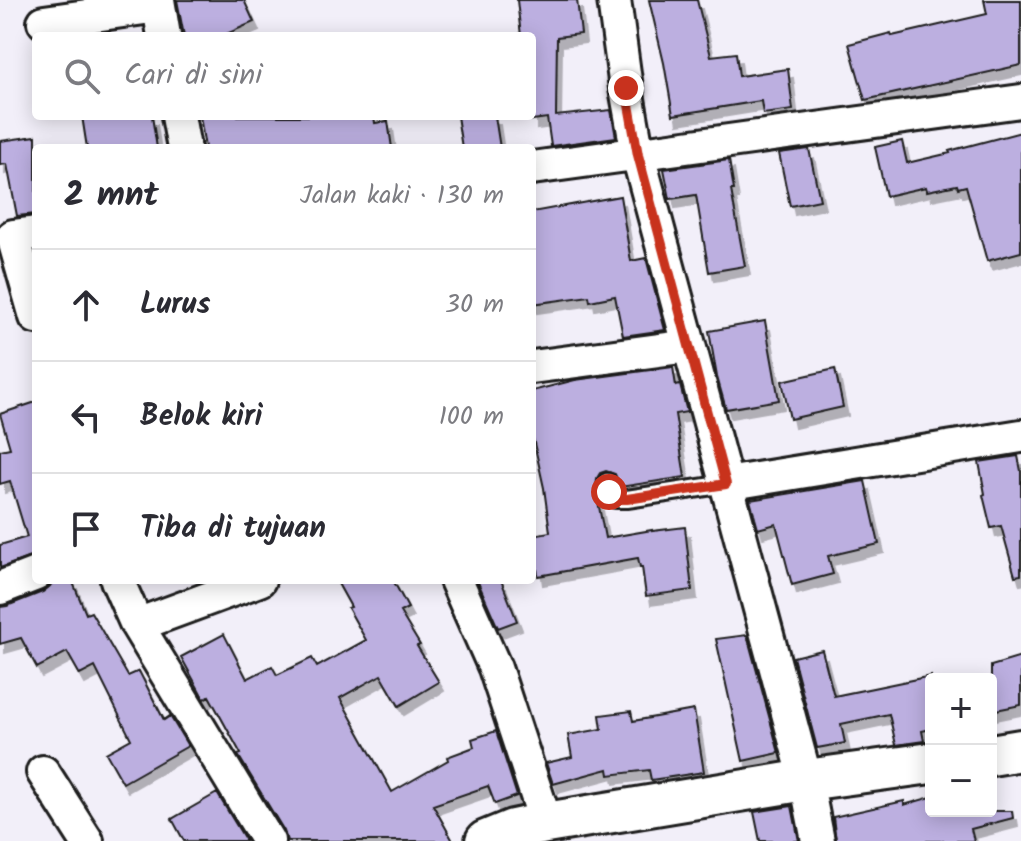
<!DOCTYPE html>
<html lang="id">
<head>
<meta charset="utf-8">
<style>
  body { margin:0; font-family:Kalam,sans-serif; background:#f2f2f3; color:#2b2b33 }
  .controls { position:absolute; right:24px; bottom:24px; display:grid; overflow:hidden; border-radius:8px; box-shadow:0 4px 20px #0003 }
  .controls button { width:72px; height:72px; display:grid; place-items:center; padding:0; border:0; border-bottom:2px solid #e1e1e2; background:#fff; color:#2b2b33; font:40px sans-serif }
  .stop { position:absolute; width:24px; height:24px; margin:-18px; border:6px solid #c8321e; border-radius:50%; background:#fff }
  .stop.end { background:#c8321e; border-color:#fff; box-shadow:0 2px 8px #0008 }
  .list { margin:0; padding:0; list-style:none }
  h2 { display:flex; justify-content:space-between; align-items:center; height:104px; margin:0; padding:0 32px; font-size:34px }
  h2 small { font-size:26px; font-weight:400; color:#7c7c81 }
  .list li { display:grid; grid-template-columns:52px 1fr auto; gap:24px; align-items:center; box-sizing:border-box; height:112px; padding:0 32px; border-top:2px solid #e1e1e2 }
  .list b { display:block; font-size:30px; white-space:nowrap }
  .list em { font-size:26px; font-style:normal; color:#7c7c81 }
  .icon { flex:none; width:44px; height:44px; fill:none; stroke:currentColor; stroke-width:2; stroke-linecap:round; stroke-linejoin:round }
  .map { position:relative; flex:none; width:1021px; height:841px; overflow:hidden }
  .search { position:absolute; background:#fff; box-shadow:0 4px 20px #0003; left:32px; top:32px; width:504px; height:88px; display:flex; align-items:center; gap:20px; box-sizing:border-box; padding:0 28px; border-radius:8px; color:#7c7c81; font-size:30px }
  .panel { position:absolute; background:#fff; box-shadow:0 4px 20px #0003; left:32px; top:144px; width:504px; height:440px; border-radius:8px }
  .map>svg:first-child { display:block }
  .building { fill:#bcafe0; stroke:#1c1c1c; stroke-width:2; filter:url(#shadow) }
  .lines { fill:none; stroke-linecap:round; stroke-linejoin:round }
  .service-casing { stroke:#1c1c1c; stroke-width:22 }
  .minor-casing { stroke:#1c1c1c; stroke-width:38 }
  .tertiary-casing { stroke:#1c1c1c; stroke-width:46 }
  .service { stroke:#fff; stroke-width:16 }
  .minor { stroke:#fff; stroke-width:32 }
  .tertiary { stroke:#fff; stroke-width:40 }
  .route { stroke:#c8321e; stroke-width:10 }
</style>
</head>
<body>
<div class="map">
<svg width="1021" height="841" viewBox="0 0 1021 841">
  <defs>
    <filter id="shadow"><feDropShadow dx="5" dy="9" stdDeviation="0" flood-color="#0004"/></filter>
  </defs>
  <rect width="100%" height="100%" fill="#f2eff9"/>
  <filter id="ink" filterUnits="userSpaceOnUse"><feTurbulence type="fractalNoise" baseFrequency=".0125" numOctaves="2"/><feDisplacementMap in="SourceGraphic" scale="16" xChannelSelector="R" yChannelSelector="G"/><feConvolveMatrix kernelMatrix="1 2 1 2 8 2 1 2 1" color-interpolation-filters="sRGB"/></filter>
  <g filter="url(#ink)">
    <path class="building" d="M177 0H244L254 22 222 36H184Z
      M517 0H577L581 34 557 37 556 116 611 110 616 137 551 146 547 118 532 120V36H521Z
      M649 0H697L711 56 736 53 739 76 788 69 793 110 763 114 761 101 673 115 664 63Z
      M984 0H1021V65L865 100 849 44 891 33 892 36 987 14Z
      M82 116H152L157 148H87Z
      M200 116H374L375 123 388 121 392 148H205Z
      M457 116H495L500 148H462Z
      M1021 132V252L987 261 966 186 958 188 957 185 927 191 926 187 886 196 875 147 902 141 907 163 950 153 949 151Z
      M36 136V214L17 216 7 164 0 165V141Z
      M809 149 820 200 790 206 779 153Z
      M729 160 734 190H731L745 266 709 272 696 195 670 199 664 169Z
      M620 196 631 261 646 258 665 330 623 336 615 296 590 301 589 296 532 304V212Z
      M765 321 779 400 726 409 717 377 709 331Z
      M673 367 676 386 680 385 687 412 675 414 685 477 620 487 615 474 606 471 600 473 597 478 596 491 605 538 652 530V531L685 527 692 590 646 596 642 567H640L638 558 538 576 532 535 550 532 544 488 532 434V391L575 380Z
      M835 369 843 407 790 419 782 381Z
      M36 402V555L0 568V545L27 537 10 481 0 484V450L10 448 0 414Z
      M1018 456 1021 471V575L1015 576 1001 526 991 528 983 495 985 494 979 462Z
      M865 481 879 544 828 556 833 574 792 585 776 524 758 529 750 500Z
      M54 580H72L86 614 91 612 128 676 139 671 164 720 170 716 188 746 123 783 106 753 131 739 95 667 80 675 67 652 37 668 21 638 0 644V607L7 606 43 592 50 586Z
      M336 580H393L408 608 400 612 420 645 417 646 439 682 399 706 381 675 340 698 392 792 448 760 447 757 474 747 472 739 496 731 517 796 495 804 488 786 433 805 453 841H287L284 831 238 755 241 754 209 696 204 699 181 657 224 634 247 679 272 666 277 675 312 658 317 667 366 640 348 608 351 607Z
      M477 580H501L517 621 498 628Z
      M747 635 779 753 743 761 716 639Z
      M822 650 834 696 931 676V729L922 731 924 741 896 745 889 714 841 724 845 743 817 748 793 657Z
      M1021 657V705L991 711V666Z
      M694 710 704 772 651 780 649 770 609 775 608 769 553 784 546 763 572 757 568 735 602 729 600 715 631 711 633 721Z
      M217 793 246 841H184L172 819Z
      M931 797V811H1012L1013 818 971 829 974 841H836L833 817 904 801V805Z
      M792 806 799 841H760L754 812Z"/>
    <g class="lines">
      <g class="service-casing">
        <path id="service" d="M607 482 609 492 616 499H627L726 484"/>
      </g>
      <g class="minor-casing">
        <path id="minor" d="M158 0 164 36
          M614 0 626 88 638 155 806 780 818 841
          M44 22 159 6
          M178 116 184 148
          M532 168 1021 101
          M36 233 13 236 36 317
          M532 367 689 346
          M726 484 1021 436
          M117 580 137 625 268 841
          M456 580 495 668 546 823
          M0 588 36 574
          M137 625 259 580
          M43 772 87 841"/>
      </g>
      <g class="tertiary-casing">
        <path id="tertiary" d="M991 755 1021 750
          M486 841 513 830 546 823 806 780 931 763"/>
      </g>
      <use href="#service" class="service"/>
      <use href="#minor" class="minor"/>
      <use href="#tertiary" class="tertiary"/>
    </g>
  </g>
  <g class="lines" filter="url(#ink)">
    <path class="route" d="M609 492 616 499H627L726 484 638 155 626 88"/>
  </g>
</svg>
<div class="controls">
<button>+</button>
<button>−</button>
</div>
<div class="stop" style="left:609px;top:492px"></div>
<div class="stop end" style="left:626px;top:88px"></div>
<div class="search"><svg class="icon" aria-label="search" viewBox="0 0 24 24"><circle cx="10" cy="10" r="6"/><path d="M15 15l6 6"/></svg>Cari di sini</div>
<section class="panel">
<h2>2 mnt<small>Jalan kaki · 130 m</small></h2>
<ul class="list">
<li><svg class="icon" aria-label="ahead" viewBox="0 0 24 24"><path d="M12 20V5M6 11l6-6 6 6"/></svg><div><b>Lurus</b></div><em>30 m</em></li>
<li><svg class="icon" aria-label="left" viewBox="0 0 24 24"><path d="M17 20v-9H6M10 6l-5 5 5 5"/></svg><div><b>Belok kiri</b></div><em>100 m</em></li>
<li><svg class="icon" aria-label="arrive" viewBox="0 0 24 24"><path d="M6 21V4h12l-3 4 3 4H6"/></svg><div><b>Tiba di tujuan</b></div></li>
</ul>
</section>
</div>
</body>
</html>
